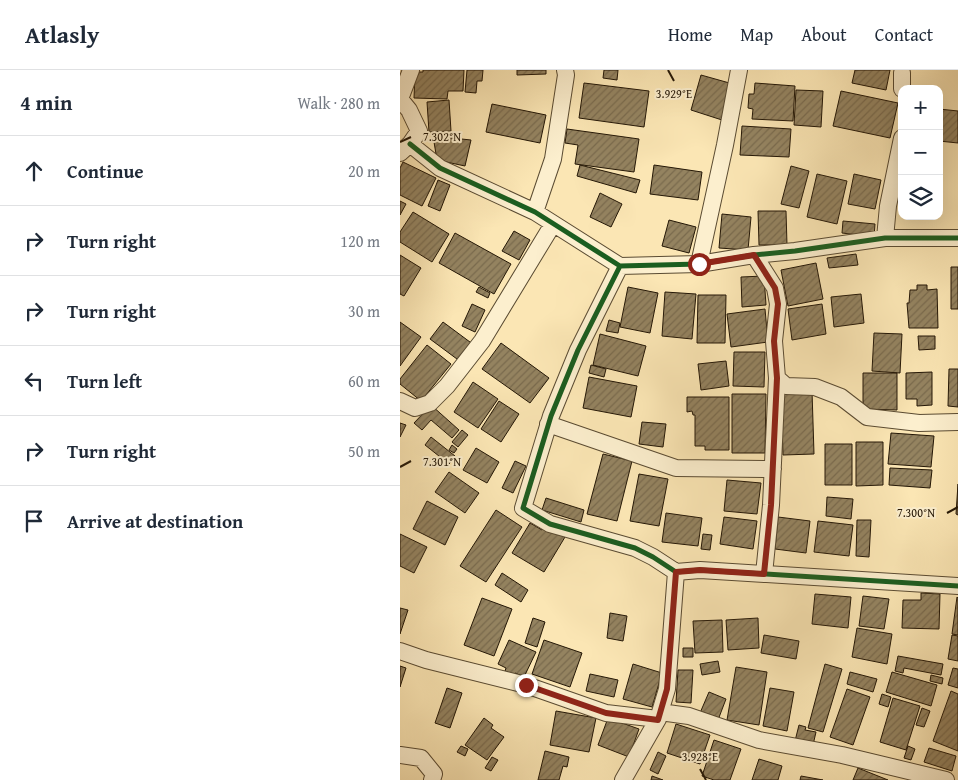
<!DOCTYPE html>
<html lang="en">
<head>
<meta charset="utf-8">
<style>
  body { margin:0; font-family:"Gentium Book Plus",serif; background:#f6f6f7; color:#1f2937 }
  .controls { position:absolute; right:15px; top:15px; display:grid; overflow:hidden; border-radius:10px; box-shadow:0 5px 20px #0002 }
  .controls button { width:45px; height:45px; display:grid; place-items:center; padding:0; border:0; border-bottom:1px solid #e0e1e3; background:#fff; color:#1f2937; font:25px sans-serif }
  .stop { position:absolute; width:15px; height:15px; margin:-11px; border:4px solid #8f2418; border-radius:50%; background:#fff }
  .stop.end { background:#8f2418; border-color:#fff; box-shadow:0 1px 5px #0008 }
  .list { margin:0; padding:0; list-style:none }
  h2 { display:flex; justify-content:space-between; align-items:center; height:65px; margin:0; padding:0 20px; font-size:21px }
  h2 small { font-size:16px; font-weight:400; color:#747a83 }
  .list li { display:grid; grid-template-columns:32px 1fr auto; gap:15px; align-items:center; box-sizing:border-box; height:70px; padding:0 20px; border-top:1px solid #e0e1e3 }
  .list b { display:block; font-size:19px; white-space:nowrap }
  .list em { font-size:16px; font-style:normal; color:#747a83 }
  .icon { flex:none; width:28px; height:28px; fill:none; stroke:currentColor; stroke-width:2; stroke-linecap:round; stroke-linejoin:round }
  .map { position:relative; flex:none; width:558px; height:710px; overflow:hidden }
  header { display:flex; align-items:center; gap:30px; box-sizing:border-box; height:70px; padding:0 25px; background:#fff; border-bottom:1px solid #e0e1e3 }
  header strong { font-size:24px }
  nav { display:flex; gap:28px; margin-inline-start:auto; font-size:18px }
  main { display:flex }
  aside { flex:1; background:#fff }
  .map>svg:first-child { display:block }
  .building { fill:url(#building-hatch); stroke:#241706 }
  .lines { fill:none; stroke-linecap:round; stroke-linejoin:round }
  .street-casing { stroke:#5a4b32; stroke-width:18 }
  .street { stroke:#fcefce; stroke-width:16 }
  .cycleway-casing { stroke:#fcefce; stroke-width:8 }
  .cycleway { stroke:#1b5e20; stroke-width:5 }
  .route { stroke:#8f2418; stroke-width:6 }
  .ticks { fill:none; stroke:#241706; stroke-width:2 }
  .ticks-label { font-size:12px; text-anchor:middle; fill:#241706; stroke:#fcefce; stroke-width:4; stroke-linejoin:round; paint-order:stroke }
</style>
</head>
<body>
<header>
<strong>Atlasly</strong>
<nav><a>Home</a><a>Map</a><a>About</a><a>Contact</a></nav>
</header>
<main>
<aside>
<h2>4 min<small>Walk · 280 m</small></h2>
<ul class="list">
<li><svg class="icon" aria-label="ahead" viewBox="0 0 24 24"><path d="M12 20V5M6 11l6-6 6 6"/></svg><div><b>Continue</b></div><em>20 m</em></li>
<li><svg class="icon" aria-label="right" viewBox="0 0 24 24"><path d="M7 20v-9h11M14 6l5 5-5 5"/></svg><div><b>Turn right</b></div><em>120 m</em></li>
<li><svg class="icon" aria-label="right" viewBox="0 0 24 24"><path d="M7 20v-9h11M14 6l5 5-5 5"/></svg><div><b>Turn right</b></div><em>30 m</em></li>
<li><svg class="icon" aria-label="left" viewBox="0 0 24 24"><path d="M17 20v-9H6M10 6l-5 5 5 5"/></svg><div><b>Turn left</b></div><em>60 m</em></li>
<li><svg class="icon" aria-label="right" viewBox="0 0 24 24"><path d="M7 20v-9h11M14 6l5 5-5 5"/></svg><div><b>Turn right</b></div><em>50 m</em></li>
<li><svg class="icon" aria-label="arrive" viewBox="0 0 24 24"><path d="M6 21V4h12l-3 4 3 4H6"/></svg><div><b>Arrive at destination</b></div></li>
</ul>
</aside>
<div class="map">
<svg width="558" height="710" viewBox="0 0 558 710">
  <defs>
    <pattern id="building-hatch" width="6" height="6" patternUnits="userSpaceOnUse" patternTransform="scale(1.25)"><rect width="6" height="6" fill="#948360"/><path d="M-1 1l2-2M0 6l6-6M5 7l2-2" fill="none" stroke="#796a4d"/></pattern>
  </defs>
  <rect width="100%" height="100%" fill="#fbe6b4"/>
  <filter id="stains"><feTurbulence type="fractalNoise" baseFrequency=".004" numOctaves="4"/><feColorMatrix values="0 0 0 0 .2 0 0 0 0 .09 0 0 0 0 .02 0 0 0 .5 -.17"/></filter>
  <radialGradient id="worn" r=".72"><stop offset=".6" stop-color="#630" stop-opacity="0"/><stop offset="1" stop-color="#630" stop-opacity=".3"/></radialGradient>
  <path class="building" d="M23 0H64L63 21H48L47 29 14 28 15 2H23Z
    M67 0H83L82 11H77L76 23 65 22Z
    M117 0H146V4L117 5Z
    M204 0H218L217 10 203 8Z
    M455 0H490L486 20 452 13Z
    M301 5 333 14 322 50 291 40Z
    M184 13 249 21 244 57 179 48Z
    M355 13 395 16 393 51 352 49 353 39 348 38 349 24H354Z
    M396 20 423 21 421 57 394 55Z
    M441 21 498 33 490 68 433 56Z
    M49 30 51 61 29 62 27 32Z
    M92 34 146 45 140 73 86 62Z
    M539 39 558 41V73L539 71Z
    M342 56 391 59 389 87 340 85Z
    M167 59 239 69 234 102 175 94 178 75 165 73Z
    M33 66 71 70 65 96 37 90Z
    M3 92 36 108 22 136 0 125V98Z
    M180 95 240 110 236 123 177 106Z
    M254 95 302 102 298 130 250 124Z
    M391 96 409 101 399 138 381 134Z
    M417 104 447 111 437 154 407 147Z
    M454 104 481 110 475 139 448 134Z
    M38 110 50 115 40 141 28 136Z
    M200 123 222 134 211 157 190 147Z
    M0 131 6 134 0 145Z
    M358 141H386L387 175H359Z
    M13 142 49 164 32 192 0 172V162Z
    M322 144 351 147 348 180 319 178Z
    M269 150 296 157 289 183 262 176Z
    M443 151 475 154 474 167 442 163Z
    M114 161 130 170 119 190 102 181Z
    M55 163 111 194 94 224 39 193Z
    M456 184 458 195 429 198 427 188Z
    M0 185 21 198 4 226 0 224Z
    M416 193 423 229 388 236 381 200Z
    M551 197H558V239H551Z
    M364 206 366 235 342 237 341 207Z
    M517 215H527V220L537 219 538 258H509L507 233H509L510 220H517Z
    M79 217 90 223 88 228 76 222Z
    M228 217 258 223 250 263 220 257Z
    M265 222 296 224 292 269 262 266Z
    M461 224 464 253 434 257 431 227Z
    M298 225H326L325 273H297Z
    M72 234 85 240 75 262 62 256Z
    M422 234 426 264 392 270 388 239Z
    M365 239 368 272 331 277 327 244Z
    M209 250 220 253 218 263 206 261Z
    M0 252 21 267 0 296Z
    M43 252 74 275 61 292 30 269Z
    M474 263 502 264 500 303 472 301Z
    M200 264 246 276 238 306 193 295Z
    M518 266H535V279L519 280Z
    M101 273 149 308 130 333 82 299Z
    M27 275 51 294 21 331 0 314V309Z
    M334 282H365L364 317 333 316Z
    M326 291 329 316 301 320 298 294Z
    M191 295 206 299 204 307 189 303Z
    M549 299H558V337L548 336Z
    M532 302V335L517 336V329H506V303Z
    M463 303H497V340L463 339Z
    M189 307 237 316 231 347 183 338Z
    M73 312 98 329 78 358 54 342Z
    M412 321 414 384 383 385 381 322Z
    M332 324H366L365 383H332Z
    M287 327H329V380H305V376H295V345H293L292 341 287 342Z
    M99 331 119 344 101 372 81 359Z
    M31 335 59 360 52 368 31 350 22 360 14 353Z
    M242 352 266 354 263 377 239 374Z
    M0 353 6 355 0 367Z
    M62 360 68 365 58 377 52 372Z
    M491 363 534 366 531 397 488 394Z
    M31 367 55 386 49 394 25 375Z
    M456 372H483V415L456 416Z
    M425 374H452V415H425Z
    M52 375 57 379 54 383 49 380Z
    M76 378 99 392 87 413 63 400Z
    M203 384 232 391 217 451 187 444Z
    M115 391 126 396 113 423 102 418Z
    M490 398 532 400 530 418 489 415Z
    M49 402 79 423 65 443 35 422Z
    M239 404 268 409 259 456 230 451Z
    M327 410 361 413 357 444 324 441Z
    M558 414V445L556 444Z
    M427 427 453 429 451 449 426 446Z
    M146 428 184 440 181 452 142 440Z
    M27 431 58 447 45 475 13 459Z
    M96 440 122 457 86 512 60 496Z
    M266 443 302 448 298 476 262 472Z
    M324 447 357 451 353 479 320 474Z
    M378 447 410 451 406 483 375 479Z
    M457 450H471L469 487 456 486Z
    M418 451 453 455 449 486 414 482Z
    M130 453 142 460 145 455 165 467 144 502 112 483Z
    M0 464 27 477 14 503 0 496Z
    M303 464 312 465 310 480 301 479Z
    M102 503 128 520 121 532 95 515Z
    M521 523 540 524 539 559 502 558 503 530H521Z
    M415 524 451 527 448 558 412 554Z
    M463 526 489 529 484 559 459 556Z
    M557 527 558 528V565L552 564Z
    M82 528 112 539 94 586 64 575Z
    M0 538 8 540 0 564Z
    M210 543 227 546 223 571 207 568Z
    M133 548 145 552 137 577 125 573Z
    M358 548 359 578 328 580 326 550Z
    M322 550 323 582 295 583 293 551Z
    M457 558 492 564 487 594 452 587Z
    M364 565 399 571 396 589 361 583Z
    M552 565 558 566V591L548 589Z
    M109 570 136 582 124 607 115 603 114 605 105 601 106 598 98 594Z
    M144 570 182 583 170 617 132 604Z
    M283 578H293V587H283Z
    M498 586 543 594 541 605 504 598 503 603 495 601Z
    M318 591 320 602 302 605 300 594Z
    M233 594 262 603 252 637 223 629Z
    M425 594 442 599 423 662 408 658Z
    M0 596 6 598 0 617Z
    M336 597 367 602 359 655 327 650Z
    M553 598 558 599V618L548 615Z
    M278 600H293L291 633 276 632Z
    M450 602 477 609 473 622 447 614Z
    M492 602 537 615 531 636 486 622Z
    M190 604 218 610 214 627 186 621Z
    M531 605 543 608 542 614 530 611Z
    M47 618 62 623 50 658 35 653Z
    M370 618 394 622 387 661 363 656Z
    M447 619 470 627 453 675 430 667Z
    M551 621 558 624V681L533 671Z
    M309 622 326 629 318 650 300 643Z
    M482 624 491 627 488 637 479 634Z
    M493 628 520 636 506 680 480 672Z
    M522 638 530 641 524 657 516 655Z
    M156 641 196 648 189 682 150 675Z
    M84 648 93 655 91 658 104 667 87 690 65 675Z
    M208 648 239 659 229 687 198 675Z
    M276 654 310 665 300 694 267 683Z
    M399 655 406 657 405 660 416 662 413 675 395 671Z
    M314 670 341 679 330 710H314L302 706Z
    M61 676 68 679 65 686 57 682Z
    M508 676 515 679 511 690 504 688Z
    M529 678 556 686 552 701 524 692Z
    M145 681 169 687 167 697 163 696 159 710H138Z
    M258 682 266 686 258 704 250 700Z
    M92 687 98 690 91 701 85 698Z
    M359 689 382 696 378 710H352Z
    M458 698 488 710H453Z
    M252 706 263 710H251Z
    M401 706 423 710H400Z"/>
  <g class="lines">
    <g class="street-casing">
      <path id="street" d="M502 3V19
        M0 29 9 40 19 61 10 74 0 83
        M0 29 11 0
        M10 74 40 98 135 142 220 196 299 194 354 185 395 181 485 168H558
        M135 142 153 89 166 5 165 0
        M485 168 488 136 502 68
        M354 185 375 218 378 234 374 271 377 308 371 435 364 504
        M299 194 325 75 339 0
        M220 196 178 280 151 346 123 438 150 454 235 478 253 487 276 502 300 500 558 516
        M377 308 386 316 415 317 441 327 467 347 519 353 558 352
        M0 331 15 338 30 333 47 316 82 271 153 154
        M148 354 276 398 373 399
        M0 581 26 590 126 615 206 643 258 649
        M260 642 289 646 359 670 442 685 546 710
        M0 685 21 688 34 704 32 710
        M223 710 258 649 267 619 276 502"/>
    </g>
    <use href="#street" class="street"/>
    <g class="cycleway-casing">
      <path id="cycleway" d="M10 74 40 98 135 142 220 196 299 194 354 185 395 181 485 168H558
        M220 196 178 280 151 346 123 438 150 454 235 478 253 487 276 502 300 500 558 516"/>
    </g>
    <use href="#cycleway" class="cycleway"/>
  </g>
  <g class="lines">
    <path class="route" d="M126 615 206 643 258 650 267 619 276 502 300 500 364 504 371 435 377 308 374 271 378 234 375 218 354 185 299 194"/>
  </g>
  <path class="ticks" d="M268 0 274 11M0 72 11 67M0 397 11 391M547 443 558 437M300 699 306 710"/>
  <g class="ticks-label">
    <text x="274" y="28">3.929°E</text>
    <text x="42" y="71">7.302°N</text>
    <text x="42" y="396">7.301°N</text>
    <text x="516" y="447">7.300°N</text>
    <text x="300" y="691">3.928°E</text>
  </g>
  <rect width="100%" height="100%" filter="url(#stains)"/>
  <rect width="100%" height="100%" fill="url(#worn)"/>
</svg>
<div class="controls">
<button>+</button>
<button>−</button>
<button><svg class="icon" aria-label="layers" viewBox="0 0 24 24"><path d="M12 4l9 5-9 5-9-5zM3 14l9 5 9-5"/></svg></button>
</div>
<div class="stop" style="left:299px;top:194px"></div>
<div class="stop end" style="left:126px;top:615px"></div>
</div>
</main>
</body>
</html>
